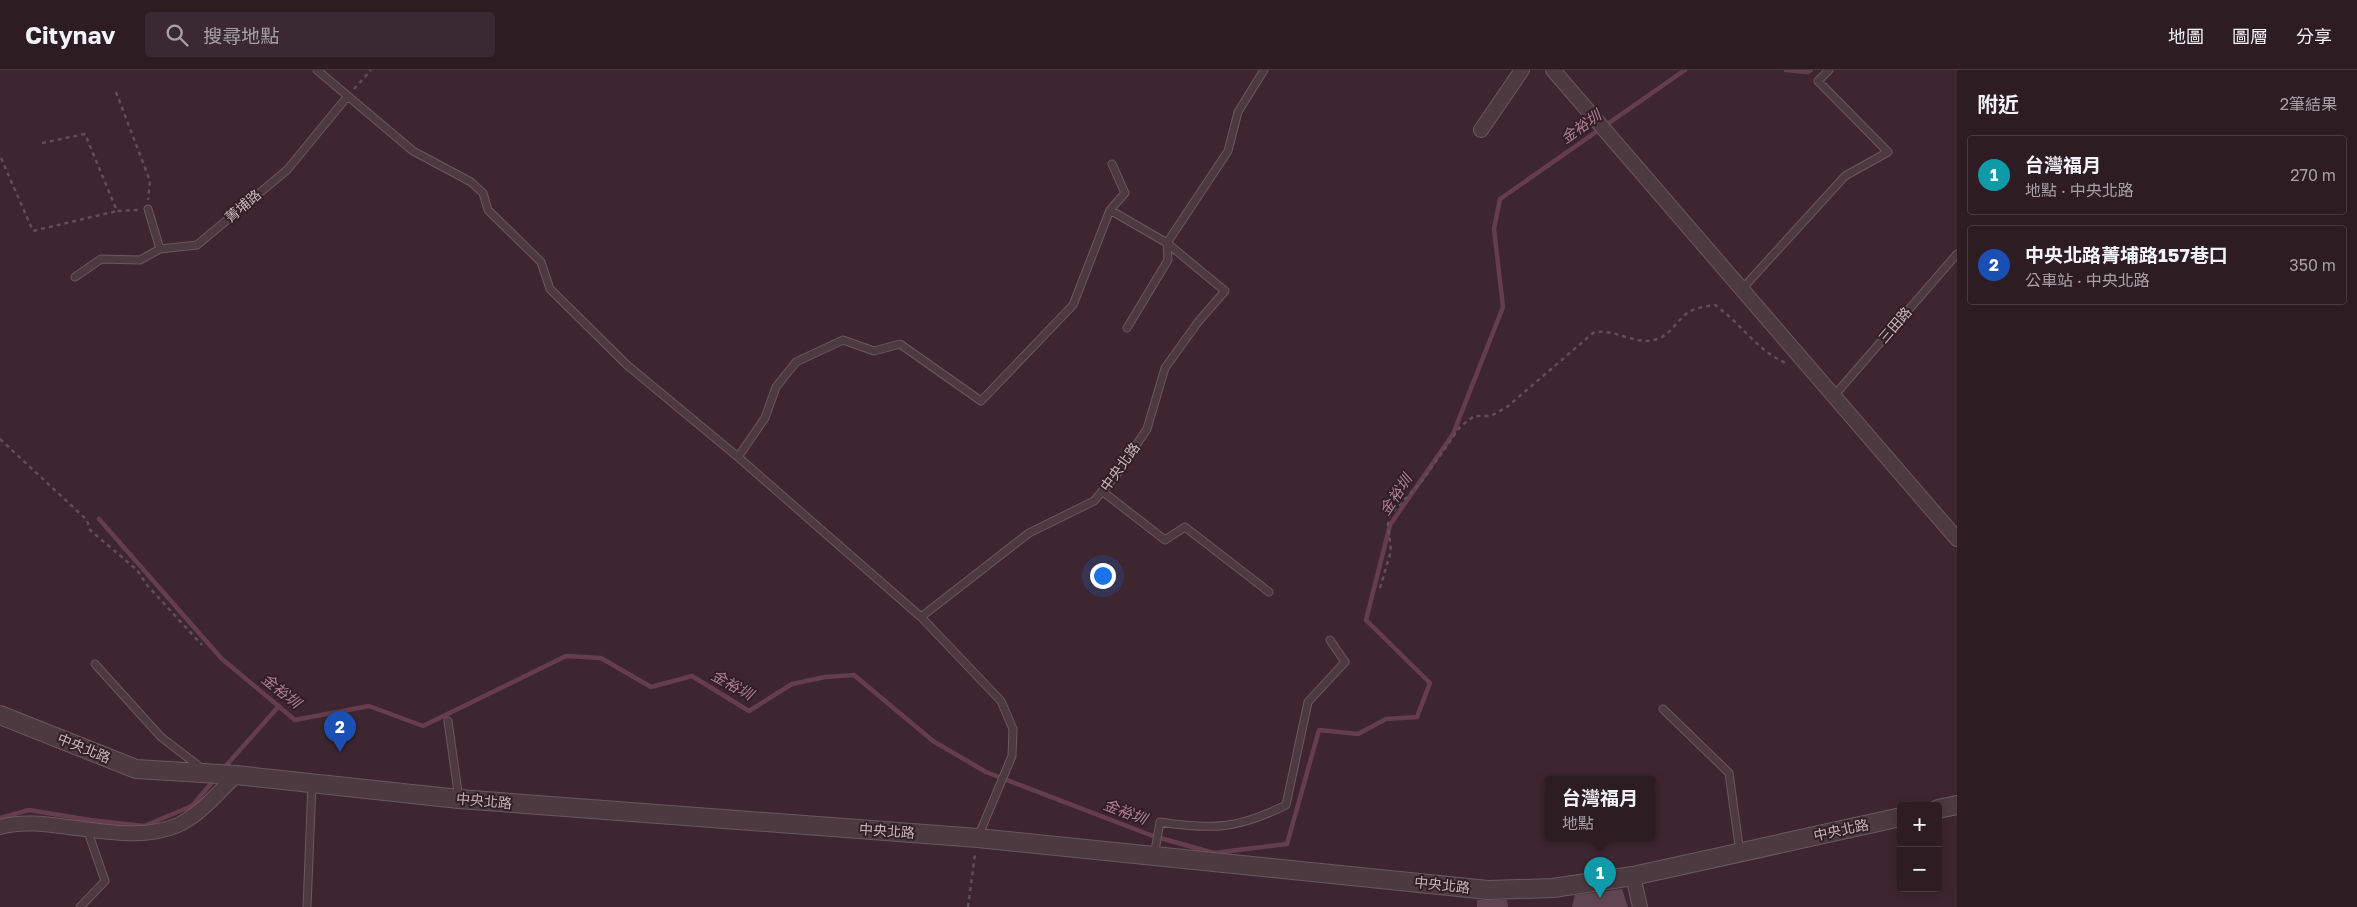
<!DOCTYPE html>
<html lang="zh-TW">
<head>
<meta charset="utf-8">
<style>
  body { margin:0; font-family:"Golos Text","Noto Sans TC",sans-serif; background:#3a2930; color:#f1f3f6 }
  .controls { position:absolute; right:15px; bottom:15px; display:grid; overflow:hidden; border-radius:5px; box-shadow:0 2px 12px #0003 }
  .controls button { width:45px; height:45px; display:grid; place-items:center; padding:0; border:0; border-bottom:1px solid #493a41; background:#2e1c23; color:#f1f3f6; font:25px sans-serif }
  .you { position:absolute; left:1102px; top:505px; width:18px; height:18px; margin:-12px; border:4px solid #fff; border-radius:50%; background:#1a73e8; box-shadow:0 0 0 8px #1a73e833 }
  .badge { display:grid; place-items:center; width:32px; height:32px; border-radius:50%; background:#ea580c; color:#fff; font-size:16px; font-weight:700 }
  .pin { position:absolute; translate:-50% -41px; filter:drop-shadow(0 1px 2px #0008) }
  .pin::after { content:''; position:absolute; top:26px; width:18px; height:15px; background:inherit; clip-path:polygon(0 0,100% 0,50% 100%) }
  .popup { position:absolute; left:1545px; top:706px; width:110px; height:65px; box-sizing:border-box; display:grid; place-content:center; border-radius:5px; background:#2e1c23; filter:drop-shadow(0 1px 4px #0005); font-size:16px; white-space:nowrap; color:#a7a1a6 }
  .popup b { font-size:19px; color:#f1f3f6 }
  .popup::after { content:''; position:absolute; left:50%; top:100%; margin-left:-10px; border:10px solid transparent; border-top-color:#2e1c23 }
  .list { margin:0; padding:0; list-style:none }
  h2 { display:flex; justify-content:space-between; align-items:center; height:65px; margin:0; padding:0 20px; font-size:21px }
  h2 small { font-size:16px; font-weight:400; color:#a7a1a6 }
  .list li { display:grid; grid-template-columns:32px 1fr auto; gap:15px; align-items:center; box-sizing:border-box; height:80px; margin:0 10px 10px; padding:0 10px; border:1px solid #493a41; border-radius:5px }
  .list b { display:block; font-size:19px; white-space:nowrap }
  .list p { margin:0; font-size:16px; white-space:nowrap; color:#a7a1a6 }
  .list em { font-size:16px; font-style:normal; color:#a7a1a6 }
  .icon { flex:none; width:28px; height:28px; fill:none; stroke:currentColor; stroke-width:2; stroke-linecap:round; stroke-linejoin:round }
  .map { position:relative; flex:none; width:1957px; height:837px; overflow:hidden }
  header { display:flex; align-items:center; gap:30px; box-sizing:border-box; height:70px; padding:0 25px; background:#2e1c23; border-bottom:1px solid #493a41 }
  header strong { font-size:24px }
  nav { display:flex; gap:28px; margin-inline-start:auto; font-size:18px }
  .search { width:350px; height:45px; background:#3a2930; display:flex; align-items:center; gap:12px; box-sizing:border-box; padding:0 18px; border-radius:5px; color:#a7a1a6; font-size:19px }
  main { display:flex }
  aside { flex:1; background:#2e1c23 }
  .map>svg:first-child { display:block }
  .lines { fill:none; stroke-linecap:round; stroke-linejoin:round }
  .stream { stroke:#653d4c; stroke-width:4.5 }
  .building { fill:#5f454f }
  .service-casing { stroke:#6b585f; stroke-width:9 }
  .minor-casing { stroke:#6b585f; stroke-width:16 }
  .tertiary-casing { stroke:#6b585f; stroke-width:20 }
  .path { stroke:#614d5e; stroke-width:2.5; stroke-dasharray:4 4; stroke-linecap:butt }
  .service { stroke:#4d3a41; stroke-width:7 }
  .minor { stroke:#4d3a41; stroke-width:14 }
  .tertiary { stroke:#4d3a41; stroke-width:18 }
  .labels { text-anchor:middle; stroke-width:4; stroke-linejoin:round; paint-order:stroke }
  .street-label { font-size:14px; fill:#c8b6bc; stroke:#321f26 }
  .water-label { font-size:15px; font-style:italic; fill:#ae7f92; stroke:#321f26 }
</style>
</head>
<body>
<header>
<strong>Citynav</strong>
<div class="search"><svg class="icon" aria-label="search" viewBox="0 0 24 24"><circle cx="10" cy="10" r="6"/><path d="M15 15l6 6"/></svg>搜尋地點</div>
<nav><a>地圖</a><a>圖層</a><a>分享</a></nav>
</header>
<main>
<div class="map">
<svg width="1957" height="837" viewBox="0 0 1957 837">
  <rect width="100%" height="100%" fill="#3d262f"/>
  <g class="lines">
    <path class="stream" d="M1786 0 1807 2 1811 0
      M99 449 221 588 295 650 369 636 423 656 566 586 601 588 651 617 692 606 749 641 792 614 825 607 854 605 933 671 986 702 1153 766 1214 783 1287 774 1319 660 1358 664 1386 649 1417 647 1430 613 1366 550 1390 455 1453 364 1503 237 1494 159 1500 129 1685 0
      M223 699 279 636
      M0 748 29 740 90 750 144 756 192 736 215 709"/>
  </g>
  <path class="building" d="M1622 819 1628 837H1572L1575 825Z
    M1477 830H1507L1508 837H1477Z"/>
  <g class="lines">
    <g class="service-casing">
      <path id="service" d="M317 0 413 81 471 112 483 123 488 140 541 192 550 219 627 295 738 387 921 547 1001 631 1013 659 1012 686 978 767
        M148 139 160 179
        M1110 140 1125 123 1112 94
        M75 207 101 189 140 190 160 179 197 175 287 100 347 27
        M1742 219 1845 106 1888 82 1818 11 1829 0
        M1833 327 1957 184
        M738 387 765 348 776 317 796 292 843 270 874 281 900 274 981 331 1073 235 1110 140 1167 173 1168 190 1127 258
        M1102 421 1165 470 1185 457 1269 522
        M921 547 1029 463 1094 431 1117 404 1147 359 1165 298 1198 252 1225 221 1167 173 1228 81 1238 42 1264 0
        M95 594 161 667 204 700
        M1663 639 1729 703 1740 783
        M448 651 459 729
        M1154 786 1160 752C1212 760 1238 759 1286 735L1308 632 1345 592 1330 570
        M80 837 105 811 87 759
        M307 837 312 714"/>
    </g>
    <g class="minor-casing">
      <path id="minor" d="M1553 0 1957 469
        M1481 60 1522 0
        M0 757C23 751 45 754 68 757 105 761 143 770 178 755 200 745 219 722 236 705
        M1633 806 1640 837"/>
    </g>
    <g class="tertiary-casing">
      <path id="tertiary" d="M0 645 136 699 236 705 459 729 978 768 1488 820 1553 818 1633 806 1901 747
        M1938 739 1957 735"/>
    </g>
    <path class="path" d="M354 19 371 0
      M116 22 150 111 148 130
      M42 73 85 64 117 141 139 140
      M1 88 33 161 117 141
      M0 369 87 450 90 460 137 500 147 515 202 575
      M1380 518 1391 481 1388 454 1390 445 1422 411 1460 357 1474 346H1491L1507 337 1593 263C1614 257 1637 277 1657 269 1670 265 1676 252 1686 244 1693 238 1707 236 1715 235 1741 253 1757 281 1786 293
      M968 837 975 784"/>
    <use href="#service" class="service"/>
    <use href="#minor" class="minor"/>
    <use href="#tertiary" class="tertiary"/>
  </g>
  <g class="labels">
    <g class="street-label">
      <text transform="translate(243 136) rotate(-40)" y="5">菁埔路</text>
      <text transform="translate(1895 255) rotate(-49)" y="5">三田路</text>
      <text transform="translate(1120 397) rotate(-54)" y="5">中央北路</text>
      <text transform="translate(84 678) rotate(22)" y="5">中央北路</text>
      <text transform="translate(484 731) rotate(5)" y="5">中央北路</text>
      <text transform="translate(1841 760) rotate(-12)" y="5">中央北路</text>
      <text transform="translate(887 761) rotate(4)" y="5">中央北路</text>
      <text transform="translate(1442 815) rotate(6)" y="5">中央北路</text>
    </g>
    <g class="water-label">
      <text transform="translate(1581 57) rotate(-35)" y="5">金裕圳</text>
      <text transform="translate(1396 425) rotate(-56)" y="5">金裕圳</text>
      <text transform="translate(732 615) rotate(29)" y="5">金裕圳</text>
      <text transform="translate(281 621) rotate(39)" y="5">金裕圳</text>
      <text transform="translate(1125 742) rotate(21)" y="5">金裕圳</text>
    </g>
  </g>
</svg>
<div class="controls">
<button>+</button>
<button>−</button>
</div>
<div class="you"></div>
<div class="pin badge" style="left:1600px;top:828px;background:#0f9aa8">1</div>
<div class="popup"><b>台灣福月</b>地點</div>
<div class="pin badge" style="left:340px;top:682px;background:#1a4fb4">2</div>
</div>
<aside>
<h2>附近<small>2筆結果</small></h2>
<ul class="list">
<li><span class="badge" style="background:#0f9aa8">1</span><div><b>台灣福月</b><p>地點 · 中央北路</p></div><em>270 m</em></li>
<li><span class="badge" style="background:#1a4fb4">2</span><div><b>中央北路菁埔路157巷口</b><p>公車站 · 中央北路</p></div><em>350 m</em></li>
</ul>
</aside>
</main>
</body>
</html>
